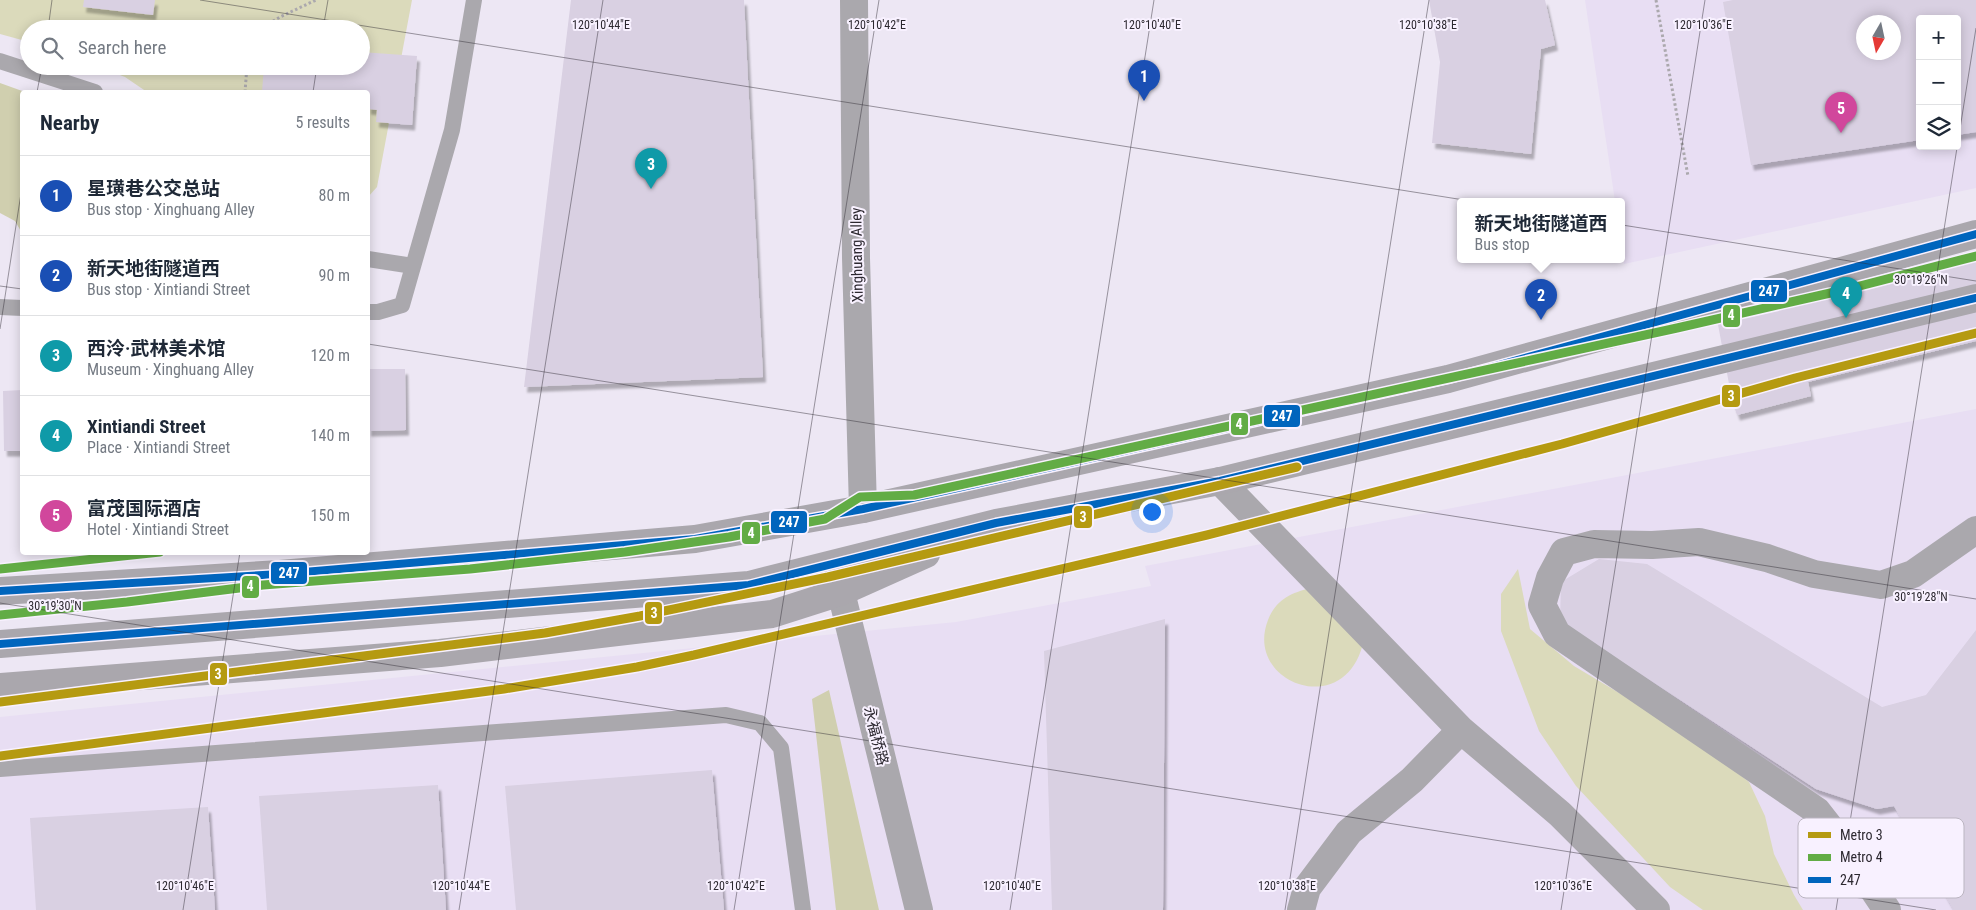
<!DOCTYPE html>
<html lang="en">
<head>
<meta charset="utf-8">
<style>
  body { margin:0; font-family:"Roboto Condensed","Noto Sans SC",sans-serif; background:#f6f6f7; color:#1f2937 }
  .controls { position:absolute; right:15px; top:15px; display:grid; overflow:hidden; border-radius:5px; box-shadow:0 2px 12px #0003 }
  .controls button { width:45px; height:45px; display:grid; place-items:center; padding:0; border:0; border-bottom:1px solid #e0e1e3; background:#fff; color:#1f2937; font:25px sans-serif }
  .compass { position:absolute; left:1856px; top:15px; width:45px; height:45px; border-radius:50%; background:#fff; box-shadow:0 2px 12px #0003; rotate:189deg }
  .you { position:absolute; left:1151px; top:511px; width:18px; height:18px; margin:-12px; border:4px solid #fff; border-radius:50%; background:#1a73e8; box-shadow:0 0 0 8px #1a73e833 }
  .badge { display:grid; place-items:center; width:32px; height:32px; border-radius:50%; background:#706b75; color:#fff; font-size:16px; font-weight:700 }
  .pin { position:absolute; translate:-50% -41px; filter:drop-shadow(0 1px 2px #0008) }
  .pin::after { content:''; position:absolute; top:26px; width:18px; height:15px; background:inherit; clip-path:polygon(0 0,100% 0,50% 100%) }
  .popup { position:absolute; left:1457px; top:198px; width:168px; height:65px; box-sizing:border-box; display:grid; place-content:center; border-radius:5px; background:#fff; filter:drop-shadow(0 1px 4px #0005); font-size:16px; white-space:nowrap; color:#747a83 }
  .popup b { font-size:19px; color:#1f2937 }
  .popup::after { content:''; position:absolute; left:50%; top:100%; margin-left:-10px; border:10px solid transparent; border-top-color:#fff }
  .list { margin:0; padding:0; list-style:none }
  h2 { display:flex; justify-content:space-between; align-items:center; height:65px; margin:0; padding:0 20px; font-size:21px }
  h2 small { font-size:16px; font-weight:400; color:#747a83 }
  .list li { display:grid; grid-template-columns:32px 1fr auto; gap:15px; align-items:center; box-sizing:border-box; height:80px; padding:0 20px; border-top:1px solid #e0e1e3 }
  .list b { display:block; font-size:19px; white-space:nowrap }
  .list p { margin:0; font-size:16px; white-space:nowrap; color:#747a83 }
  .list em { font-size:16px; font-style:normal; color:#747a83 }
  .icon { flex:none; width:28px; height:28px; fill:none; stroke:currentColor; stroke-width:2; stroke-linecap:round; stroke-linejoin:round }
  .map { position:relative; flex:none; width:1976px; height:910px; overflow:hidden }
  .search { position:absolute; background:#fff; box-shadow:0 2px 12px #0003; left:20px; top:20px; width:350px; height:55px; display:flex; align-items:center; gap:12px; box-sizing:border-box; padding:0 18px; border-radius:28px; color:#747a83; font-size:19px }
  .panel { position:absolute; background:#fff; box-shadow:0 2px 12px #0003; left:20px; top:90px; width:350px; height:465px; border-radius:5px }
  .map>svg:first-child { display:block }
  .built { fill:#e8def3; fill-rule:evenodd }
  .green { fill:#dbdabb }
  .forest { fill:#d0cfaf }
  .building { fill:#d9d0e2; fill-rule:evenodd; filter:url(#shadow) }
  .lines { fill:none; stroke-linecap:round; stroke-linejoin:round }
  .path { stroke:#aba8ad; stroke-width:3; stroke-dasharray:2.5 2.5; stroke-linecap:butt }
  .lane { stroke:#aaa8ad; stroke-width:16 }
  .street { stroke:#aaa8ad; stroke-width:28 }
  .secondary { stroke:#aaa7ad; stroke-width:28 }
  .bus-1-casing { stroke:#f8f1ff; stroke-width:11 }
  .bus-1 { stroke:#0065bd; stroke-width:8 }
  .metro-1-casing { stroke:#f8f1ff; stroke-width:12 }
  .metro-2-casing { stroke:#f8f1ff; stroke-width:12 }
  .metro-1 { stroke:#b59a11; stroke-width:9 }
  .metro-2 { stroke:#62ac45; stroke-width:9 }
  .ticks { fill:none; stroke:#2c2830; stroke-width:1; stroke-opacity:0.45 }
  .labels { text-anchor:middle; stroke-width:4; stroke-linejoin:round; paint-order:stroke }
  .street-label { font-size:15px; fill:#2c2830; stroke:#f8f1ff }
  .key { fill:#f8f1ff; stroke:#bbb5c1; stroke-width:1 }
  .key-label { font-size:14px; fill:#2c2830 }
  .ticks-label { font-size:12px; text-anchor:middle; fill:#2c2830; stroke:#f8f1ff; stroke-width:4; stroke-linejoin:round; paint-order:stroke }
  .line-badge { stroke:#f8f1ff; stroke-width:2 }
  .badge-label { font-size:14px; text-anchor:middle; font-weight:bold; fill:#fff }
</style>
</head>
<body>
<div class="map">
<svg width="1976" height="910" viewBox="0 0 1976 910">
  <defs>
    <filter id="shadow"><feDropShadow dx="3" dy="5.5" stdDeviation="1" flood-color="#0004"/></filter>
  </defs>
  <rect width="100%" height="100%" fill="#ede7f4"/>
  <path class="built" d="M1585 0H1976V188L1624 264 1621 242V201H1615ZM1920 19H1957V146H1920ZM1864 22H1894V52H1864Z
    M1976 409V910H0V717L956 622 1151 586 1145 566Z"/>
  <path class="green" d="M0 0H412L377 187 368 197V92H147L125 77 97 66H361V29H29V42L0 34Z
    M1518 569 1530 629 1574 666 1656 715 1707 749 1749 782 1765 816 1774 854 1794 895 1803 910H1703L1670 887 1576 786 1539 731 1501 631V594Z
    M1311 588 1364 639C1348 722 1243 684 1268 620 1276 600 1290 593 1311 588Z"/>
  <path class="forest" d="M0 83 25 92H22V233L15 221 0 213Z
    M829 690 879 910H836L812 699Z"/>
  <path class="building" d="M84 0H155L153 15 83 7Z
    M571 0H744L763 377 524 387Z
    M1429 0H1545L1555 45 1541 49 1531 154 1432 143 1440 62Z
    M1733 0H1976V132L1957 135V19H1920V140L1751 165 1723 2ZM1864 22H1894V52H1864Z
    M361 52 417 56 412 125 376 122 377 110 368 109V92H262L264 66H361Z
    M1976 250V341L1808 382 1811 396 1737 415 1732 400 1712 292 1792 272 1800 294Z
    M368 369H405L406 430 368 431Z
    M22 390V451H4L3 391Z
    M1599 559 1647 564 1882 707 1926 695 1976 630V910H1954L1894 806 1877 809 1816 789 1560 621 1561 582Z
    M1165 619 1163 910H1052L1044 651Z
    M712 770 724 910H516L505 786Z
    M438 785 446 910H267L259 796Z
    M208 807 215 910H36L30 818Z"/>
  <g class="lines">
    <path class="path" d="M1656 0 1688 176
      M260 29 280 17 316 0
      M245 92 247 66"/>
    <path class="lane" d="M0 61 95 92
      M368 259 413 266
      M0 307 22 308
      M368 312H378L402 305 452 130 474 0
      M0 769 726 715 760 723 781 748 803 910"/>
    <path class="street" d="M854 0 856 258 863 509
      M1220 481 1461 730 1412 780 1349 832 1307 888 1301 910
      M842 568 841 592 919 910
      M1461 730 1560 814 1656 910
      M1887 910 1842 843 1817 811 1557 634 1542 605 1550 578 1564 552 1594 544 1652 545 1699 542 1767 558 1814 574 1881 585 1913 574 1976 530"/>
    <path class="secondary" d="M0 591 280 574 695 539 863 509 1448 379 1976 234
      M0 644 749 585 996 523 1220 481 1976 298
      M0 687 440 653 772 614 841 592 926 554"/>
    <g class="bus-1-casing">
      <path id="bus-1" d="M0 591 280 574 695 539 863 509 1448 379 1976 234
        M0 644 749 585 996 523 1220 481 1976 298"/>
    </g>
    <use href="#bus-1" class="bus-1"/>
    <g class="metro-1-casing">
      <path id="metro-1" d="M0 702 545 633 640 616 828 577 1297 467
        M0 756 504 689 637 667 694 655 1207 535 1562 444 1795 378 1976 333"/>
    </g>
    <g class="metro-2-casing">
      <path id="metro-2" d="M0 569 160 552
        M0 615 127 602 263 585 470 569 625 552 729 537 825 519 860 497 914 495 1677 328 1848 289 1976 256"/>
    </g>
    <use href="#metro-1" class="metro-1"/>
    <use href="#metro-2" class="metro-2"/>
  </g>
  <path class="ticks" d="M200 0 1976 281M48 29 52 0M323 29 328 0M37 92 42 66M313 92 317 66M0 286 22 289M0 329 22 187M368 344 1976 599M0 603 1936 910M183 910 240 552M459 910 603 0M734 910 879 0M1010 910 1154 0M1285 910 1429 0M1561 910 1705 0M1836 910 1976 28"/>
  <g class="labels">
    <g class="street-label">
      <text transform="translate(857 255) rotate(-91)" y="5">Xinghuang Alley</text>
      <text transform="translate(876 736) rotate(76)" y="5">永福桥路</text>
    </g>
  </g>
  <rect x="1798" y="818" width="166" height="80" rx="8" class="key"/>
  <rect x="1808" y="832" width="23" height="6" fill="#b59a11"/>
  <rect x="1808" y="854" width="23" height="7" fill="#62ac45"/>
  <rect x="1808" y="877" width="23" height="6" fill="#0065bd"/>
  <g class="key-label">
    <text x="1840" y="840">Metro 3</text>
    <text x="1840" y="862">Metro 4</text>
    <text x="1840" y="885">247</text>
  </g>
  <g class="ticks-label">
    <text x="601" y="29">120°10'44"E</text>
    <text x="877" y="29">120°10'42"E</text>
    <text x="1152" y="29">120°10'40"E</text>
    <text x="1428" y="29">120°10'38"E</text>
    <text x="1703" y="29">120°10'36"E</text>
    <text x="1921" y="284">30°19'26"N</text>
    <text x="1921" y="601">30°19'28"N</text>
    <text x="55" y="610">30°19'30"N</text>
    <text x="185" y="890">120°10'46"E</text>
    <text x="461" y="890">120°10'44"E</text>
    <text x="736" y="890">120°10'42"E</text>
    <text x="1012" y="890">120°10'40"E</text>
    <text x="1287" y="890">120°10'38"E</text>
    <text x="1563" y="890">120°10'36"E</text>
  </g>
  <g class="line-badge">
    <rect x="1750" y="279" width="38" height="24" rx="5" fill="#0065bd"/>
    <rect x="1722" y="304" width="19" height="24" rx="5" fill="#62ac45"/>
    <rect x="1721" y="384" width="20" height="24" rx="5" fill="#b59a11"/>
    <rect x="1263" y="404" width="38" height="24" rx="5" fill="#0065bd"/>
    <rect x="1230" y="412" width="19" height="24" rx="5" fill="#62ac45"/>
    <rect x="1073" y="505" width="20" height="24" rx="5" fill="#b59a11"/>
    <rect x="770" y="510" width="38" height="24" rx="5" fill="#0065bd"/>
    <rect x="741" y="521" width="20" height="24" rx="5" fill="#62ac45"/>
    <rect x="270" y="561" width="38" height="24" rx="5" fill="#0065bd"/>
    <rect x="241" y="575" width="19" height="24" rx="5" fill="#62ac45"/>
    <rect x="644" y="601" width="19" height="24" rx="5" fill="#b59a11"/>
    <rect x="209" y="662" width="19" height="24" rx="5" fill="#b59a11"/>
  </g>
  <g class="badge-label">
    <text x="1769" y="296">247</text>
    <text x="1731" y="320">4</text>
    <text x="1731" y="401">3</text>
    <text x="1282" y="421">247</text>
    <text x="1239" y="429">4</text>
    <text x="1083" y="522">3</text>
    <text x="789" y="527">247</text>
    <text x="751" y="538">4</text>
    <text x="289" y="578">247</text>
    <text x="250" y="591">4</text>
    <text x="654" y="618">3</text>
    <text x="218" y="679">3</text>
  </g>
</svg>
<div class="controls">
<button>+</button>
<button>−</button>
<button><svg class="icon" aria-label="layers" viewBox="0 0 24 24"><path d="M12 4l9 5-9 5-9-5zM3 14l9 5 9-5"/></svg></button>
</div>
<svg class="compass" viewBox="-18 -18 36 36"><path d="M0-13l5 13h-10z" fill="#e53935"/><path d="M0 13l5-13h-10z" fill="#747a83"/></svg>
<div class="you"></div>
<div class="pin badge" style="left:1144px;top:101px;background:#1a4fb4">1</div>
<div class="pin badge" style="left:1541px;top:320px;background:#1a4fb4">2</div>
<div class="popup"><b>新天地街隧道西</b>Bus stop</div>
<div class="pin badge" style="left:651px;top:189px;background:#0f9aa8">3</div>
<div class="pin badge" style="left:1846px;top:318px;background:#0f9aa8">4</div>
<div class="pin badge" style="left:1841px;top:133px;background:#d1479c">5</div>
<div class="search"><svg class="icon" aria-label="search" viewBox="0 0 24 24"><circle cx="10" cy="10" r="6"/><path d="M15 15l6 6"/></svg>Search here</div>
<section class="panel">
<h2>Nearby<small>5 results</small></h2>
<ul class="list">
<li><span class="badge" style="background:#1a4fb4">1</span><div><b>星璜巷公交总站</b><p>Bus stop · Xinghuang Alley</p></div><em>80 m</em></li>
<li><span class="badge" style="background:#1a4fb4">2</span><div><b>新天地街隧道西</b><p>Bus stop · Xintiandi Street</p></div><em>90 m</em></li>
<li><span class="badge" style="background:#0f9aa8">3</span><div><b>西泠·武林美术馆</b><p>Museum · Xinghuang Alley</p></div><em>120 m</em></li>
<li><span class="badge" style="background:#0f9aa8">4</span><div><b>Xintiandi Street</b><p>Place · Xintiandi Street</p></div><em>140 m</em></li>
<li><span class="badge" style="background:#d1479c">5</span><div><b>富茂国际酒店</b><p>Hotel · Xintiandi Street</p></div><em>150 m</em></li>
</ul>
</section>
</div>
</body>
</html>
